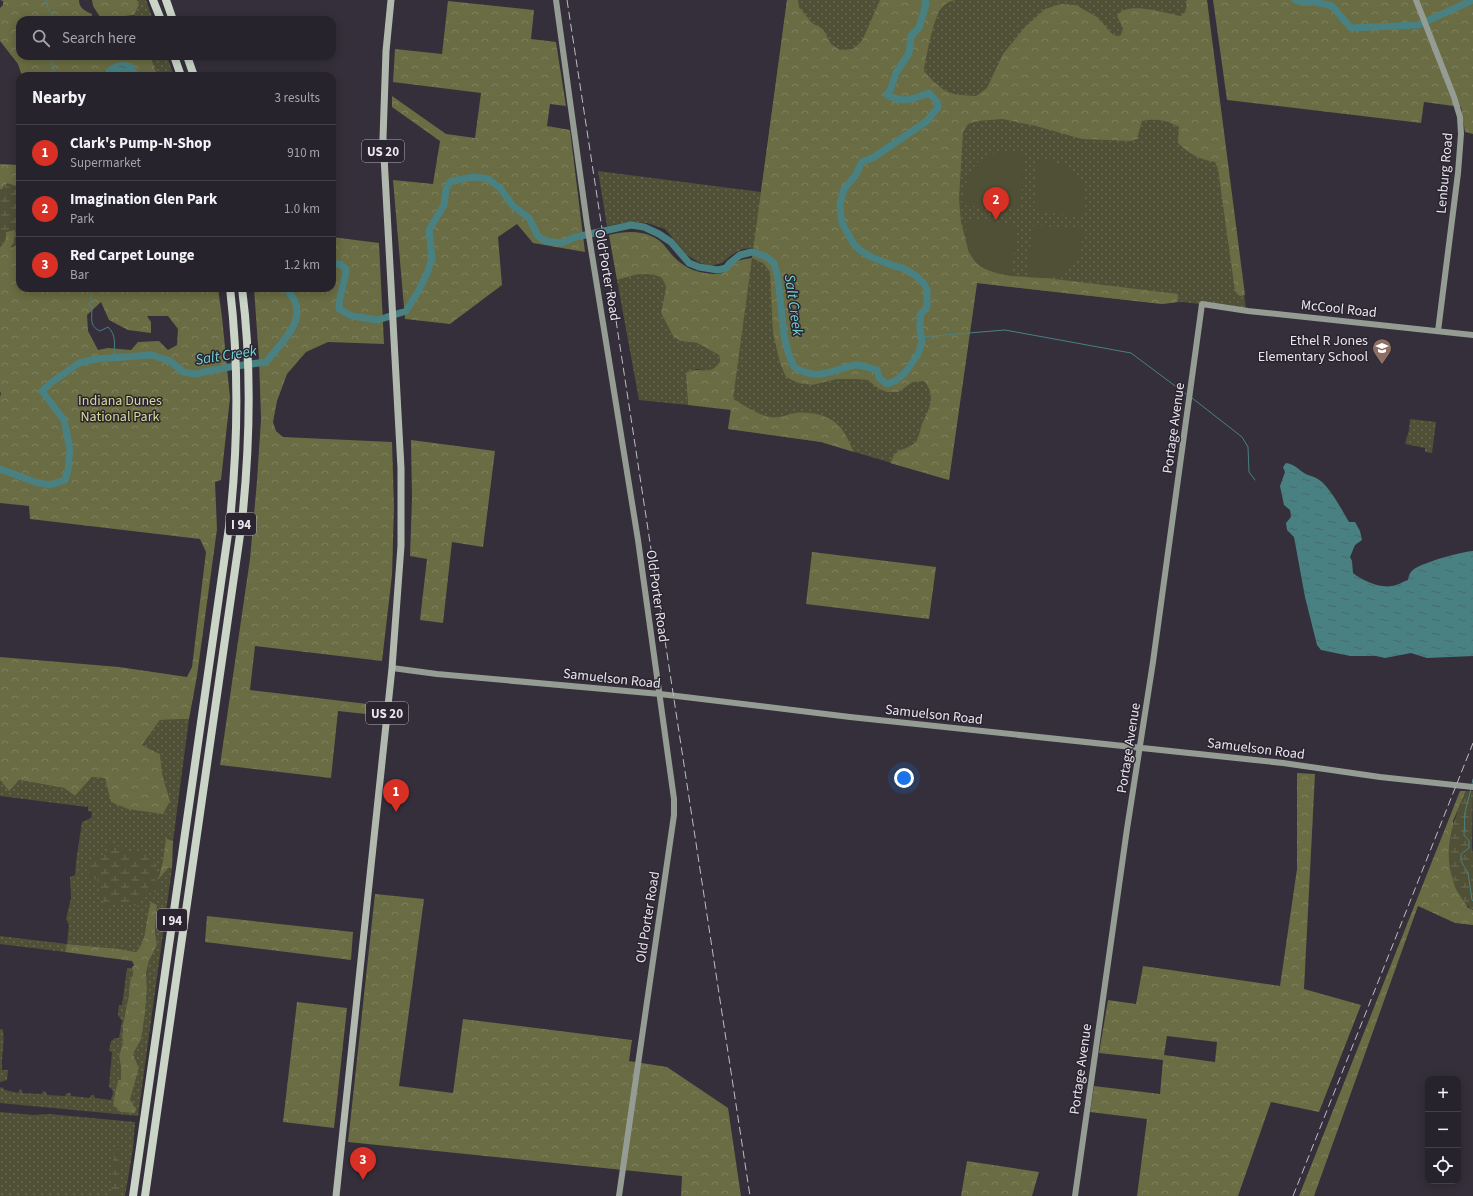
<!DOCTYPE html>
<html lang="en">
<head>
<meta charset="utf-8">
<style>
  body { margin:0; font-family:"Source Sans 3",sans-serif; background:#2f2b34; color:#f1f3f6 }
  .controls { position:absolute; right:12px; bottom:12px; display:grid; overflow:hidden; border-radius:8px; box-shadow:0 2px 10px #0003 }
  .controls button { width:36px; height:36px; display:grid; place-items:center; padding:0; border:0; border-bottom:1px solid #434048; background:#27232c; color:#f1f3f6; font:20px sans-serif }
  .you { position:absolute; left:904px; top:778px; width:14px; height:14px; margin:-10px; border:3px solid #fff; border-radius:50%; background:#1a73e8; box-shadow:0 0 0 6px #1a73e833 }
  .badge { display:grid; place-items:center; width:26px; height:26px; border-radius:50%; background:#d93025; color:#fff; font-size:13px; font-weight:700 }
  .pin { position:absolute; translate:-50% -33px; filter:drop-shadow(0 1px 2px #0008) }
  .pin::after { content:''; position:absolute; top:21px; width:14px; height:12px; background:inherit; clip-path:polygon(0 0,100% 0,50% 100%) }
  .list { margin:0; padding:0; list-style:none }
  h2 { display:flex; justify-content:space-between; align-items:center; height:52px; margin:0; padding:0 16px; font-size:17px }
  h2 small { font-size:13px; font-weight:400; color:#a4a4a9 }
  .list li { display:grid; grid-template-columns:26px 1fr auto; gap:12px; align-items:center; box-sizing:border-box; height:56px; padding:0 16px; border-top:1px solid #434048 }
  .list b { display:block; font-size:15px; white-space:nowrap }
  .list p { margin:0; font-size:13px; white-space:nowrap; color:#a4a4a9 }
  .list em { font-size:13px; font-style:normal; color:#a4a4a9 }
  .icon { flex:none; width:22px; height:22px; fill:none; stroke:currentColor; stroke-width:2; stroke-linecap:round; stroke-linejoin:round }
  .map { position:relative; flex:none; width:1473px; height:1196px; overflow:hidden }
  .search { position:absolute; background:#27232c; box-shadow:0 2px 10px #0003; left:16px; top:16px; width:320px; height:44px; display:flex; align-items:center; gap:10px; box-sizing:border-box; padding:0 14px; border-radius:12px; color:#a4a4a9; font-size:15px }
  .panel { position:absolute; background:#27232c; box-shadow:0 2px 10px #0003; left:16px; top:72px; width:320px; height:220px; border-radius:12px }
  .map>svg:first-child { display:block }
  .green { fill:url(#green-dots) }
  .forest { fill:url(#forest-crowns); fill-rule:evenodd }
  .wetland { fill:url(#wetland-marsh) }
  .pitch { fill:#4f5036 }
  .water { fill:url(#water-ripples) }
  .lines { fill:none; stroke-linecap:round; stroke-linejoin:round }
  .stream { stroke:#498183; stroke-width:1 }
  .river { stroke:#498183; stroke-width:7 }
  .secondary { stroke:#959c93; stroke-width:6 }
  .primary { stroke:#b1b9ae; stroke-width:7 }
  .highway { stroke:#cad4c7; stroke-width:8 }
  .rail { stroke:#bfbbc3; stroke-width:1; stroke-dasharray:8 4; stroke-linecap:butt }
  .labels { text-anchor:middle; stroke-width:3; stroke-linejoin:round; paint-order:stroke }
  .shield { fill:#2a2530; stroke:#b0abb4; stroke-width:1 }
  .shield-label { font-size:13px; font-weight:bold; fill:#e9e5ed }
  .street-label { font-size:14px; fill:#e9e5ed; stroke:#2a2530 }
  .poi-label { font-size:14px; fill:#e9e5ed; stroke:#2a2530; text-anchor:end }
  .park-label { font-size:14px; fill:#d6da95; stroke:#2a2530 }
  .water-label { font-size:15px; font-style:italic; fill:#72d0d3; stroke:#2a2530 }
</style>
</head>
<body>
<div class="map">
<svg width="1473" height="1196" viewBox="0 0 1473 1196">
  <defs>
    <pattern id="green-dots" width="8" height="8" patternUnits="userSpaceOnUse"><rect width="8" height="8" fill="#4f5036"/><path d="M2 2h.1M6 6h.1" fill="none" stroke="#686953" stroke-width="1.8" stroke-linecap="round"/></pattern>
    <pattern id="forest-crowns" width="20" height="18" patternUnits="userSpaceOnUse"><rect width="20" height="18" fill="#6a6c43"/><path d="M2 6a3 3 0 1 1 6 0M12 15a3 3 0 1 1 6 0" fill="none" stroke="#7f815e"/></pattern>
    <pattern id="wetland-marsh" width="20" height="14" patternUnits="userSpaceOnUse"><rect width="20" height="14" fill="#4f5036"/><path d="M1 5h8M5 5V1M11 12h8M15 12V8" fill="none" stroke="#686953"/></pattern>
    <pattern id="water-ripples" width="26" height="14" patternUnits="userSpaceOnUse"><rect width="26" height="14" fill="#498183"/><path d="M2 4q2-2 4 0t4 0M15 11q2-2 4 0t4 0" fill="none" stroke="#48696b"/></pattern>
  </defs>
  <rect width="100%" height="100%" fill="#342f3a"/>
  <path class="green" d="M137 0H146L153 20H136L134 15 139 5Z
    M787 0H1206L1246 309 1182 302 1162 304 977 283 949 480 821 442 728 429 753 248 743 249 733 254 722 263 710 266 698 262 687 255 665 229 647 223 628 222 607 226 598 171 761 192Z
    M150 56H167L174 76H158Z
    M638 273 652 274 662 278 666 287 661 313 673 336 680 341 697 343 719 355 720 361C712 373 709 371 696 369L686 377 688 405 639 400 617 280Z
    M1410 419 1436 422 1432 453 1425 452V448L1405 444 1409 430Z
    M189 719 173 841 167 838 163 860 158 879 168 868H172L138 1116 0 1103V1088L2 1087 5 1090 18 1093 20 1089 22 1090V1093L42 1094 43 1091 46 1092 47 1095 65 1096 67 1093H70L71 1096 90 1098 91 1095H94L95 1098 111 1100C112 1094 116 1091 109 1087L112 1052 109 1051 111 1041 115 1038H119L122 1021 118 1015 119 1005H122L127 968H132L133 974 130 981 129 989V994L123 1024V1031L122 1037 123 1042 119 1056 121 1068V1081L118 1080 116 1107 120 1112H125L132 1105 130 1100 139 1068 133 1054 141 1040 145 1014 147 988 146 973 149 961 157 945 155 931 157 905 151 903C145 918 148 940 136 952L120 949 67 944 65 952 0 944V936L67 944 69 925 66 919 71 898 70 877 75 875 76 862 82 822 91 818 92 812 88 811V805L87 807 0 796V780H19L64 788 75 796 92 777 163 778 160 754 142 745 160 720Z
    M0 1029 3 1030C5 1044 1 1056 2 1070H8L7 1080 0 1082Z
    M0 1112 33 1115 49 1114 135 1122 133 1149 125 1196H0Z"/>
  <path class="forest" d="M0 0H79C79 8 85 11 92 14L91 20H20V56H150L158 76H140L139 73 105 71 102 76H22L18 64 0 41V8L3 5V1Z
    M92 0H137L139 5 134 15 125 16 121 20H102L93 6Z
    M787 0H798L799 7 812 23 823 29 831 44 840 50 853 49 862 41 880 0H955C948 2 944 4 940 10 934 18 925 60 924 71L933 81 945 91 958 95 976 96 987 88 1003 54 1024 28 1045 9 1061 4 1076 5 1097 17 1113 35 1118 36 1121 35 1123 28 1117 16C1126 0 1165 13 1181 16L1186 11 1187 0H1207L1245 295 1240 296 1235 291 1218 169 1215 162C1200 160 1188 153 1178 143L1179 127C1167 120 1156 118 1142 121L1137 139 1130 141 1082 139 1036 126 1002 119 978 121 968 124 963 132 959 199 961 222 969 253 1011 276 1046 278 1178 294 1177 302 1162 304 977 283 949 480 890 463C892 460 893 456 895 454 900 448 910 449 916 442 919 437 920 430 922 424 929 409 937 396 924 381L913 382 898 392H887L879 389 868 380 856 379H837L812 385 798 383 786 377 780 363 773 333 770 272 763 263 752 258 733 399C745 405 757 415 771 417 782 418 785 415 795 413 808 411 829 415 838 425 846 432 849 443 854 452L821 442 728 429 731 410 688 405 686 377 687 372C703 366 710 377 720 361L719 355 697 343 680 341 673 336 661 313 666 287 662 278C645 270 635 275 617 280L609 235C623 232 637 230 651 236 662 240 666 248 673 256 685 269 700 274 717 274 726 274 728 267 734 263 740 259 746 259 752 258Z
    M1213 0H1473V134L1465 132 1461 107 1424 102 1421 123 1227 100Z
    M448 1 534 10 531 39 556 42 566 106 550 104 547 126 570 130 585 252 533 243 517 224 498 237 502 285 450 324 405 319 393 180 433 184 440 141 392 107V96L446 134 475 138 481 93 393 82 395 49 442 54Z
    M0 164 20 165V189L16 186H4L2 190 0 189Z
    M16 229 14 243 11 247 20 244V288H218L222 317 230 398 221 480 215 482 217 529 197 676 189 719 160 720 142 745 160 754 163 778 170 801 163 814 128 809 111 802 105 778 92 777 75 796 64 788 19 780 9 791 0 780V657L119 667 187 677 192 667 206 552 200 539 30 519 29 506 0 503V397L1 393 0 392V247L5 241 6 232ZM101 302 109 320 128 330 151 333V322L147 316H168L178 329 177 345 168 350 159 341 138 342 131 350 108 348 98 350 88 331 87 315Z
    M332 237 379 243 384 344 328 342 306 352 287 374 277 401 273 422 276 431 283 437 392 442 394 507 392 575 382 661 255 646 250 690 376 705 375 715 338 711 331 778 220 765 250 559 257 481 261 419 259 359 254 288H332Z
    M411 440 495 451 483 547 452 542 443 623 420 620 427 559 410 556 412 498Z
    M812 552 936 567 929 619 806 604Z
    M1297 773 1315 774 1304 989 1361 1005 1319 1112 1271 1102 1238 1196H1137L1147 1119 1090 1112 1094 1086 1160 1094 1163 1060 1099 1053 1108 1000 1136 1004 1143 966 1280 986 1297 869ZM1167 1036 1217 1042 1215 1062 1164 1055Z
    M1460 791H1466L1453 821 1467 907 1473 910V925L1455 923 1418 906 1314 1196H1299Z
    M166 838 173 841 172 868H168L158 880 163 860Z
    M375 894 424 899 399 1086 453 1093 463 1019 632 1040 629 1061 667 1067 728 1108 741 1196H681L682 1176 348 1142Z
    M151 902 157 905 155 931 157 945 149 961 146 973 147 988 145 1014 141 1040 133 1054 139 1068 130 1100 133 1103V1105L136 1108 135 1113 120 1112 113 1104 118 1080H121V1068L119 1056 123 1042 122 1037 123 1031V1024L129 994V989L130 981 133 974 132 968 134 965 132 961 65 952 67 944 120 949 136 952C148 940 145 918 151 902Z
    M207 916 353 932 351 960 205 942Z
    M297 1002 347 1008 334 1128 283 1122Z
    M967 1161 1039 1172 1032 1196H961Z"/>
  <path class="wetland" d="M7 183 16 186 20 190V244L11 248 14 243 15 230 6 232 5 241 0 247V189L2 190Z
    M1466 791H1473L1472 847 1473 854V910C1466 906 1463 901 1459 894 1455 889 1454 883 1452 877 1443 847 1454 818 1466 791Z
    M114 843C126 854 133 854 149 853L151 862 157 864 154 879 160 884 158 895 148 886 140 906 115 904 106 911 97 879H93L88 876C89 869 89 862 94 856L105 855 109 845Z
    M114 1149 119 1150 121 1153 119 1196H111Z"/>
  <path class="pitch" d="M1002 152 1019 153 1025 156 1020 207 1017 209H1013L962 205C965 186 968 165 987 156 992 154 997 153 1002 152Z
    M1038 160C1062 161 1083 172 1085 197 1086 204 1085 210 1084 216L1036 212 1034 208Z
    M966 219 1014 224 1018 228 1011 276C972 270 965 257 966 219Z
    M1035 225 1083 230 1081 250 1074 264 1061 274 1046 278 1027 277 1032 228Z"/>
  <path class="water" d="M121 62 132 63 140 76H102C107 67 112 64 121 62Z
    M1286 463C1296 464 1300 472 1308 475 1310 476 1312 476 1314 477 1328 482 1341 509 1349 522H1355L1360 531 1362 540 1355 545 1350 557 1352 561 1353 573C1363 581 1382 590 1396 585 1400 584 1404 581 1408 580 1409 575 1410 572 1414 569 1425 562 1460 552 1473 551V656L1427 658 1411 653 1385 658 1376 656H1350L1321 650 1317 645 1305 597 1294 537 1287 530 1286 523 1291 517 1290 510 1284 505 1280 486 1285 472 1283 467Z"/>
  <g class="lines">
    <path class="stream" d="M46 0 48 8 53 16V20
      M53 56 52 63 56 76
      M92 288 91 299 89 306 92 307C92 318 89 326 100 331L108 327C117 335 114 346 114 358
      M921 337 1005 330 1131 353 1186 394
      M1192 398 1242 437 1248 447 1249 472 1255 480
      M1472 784 1473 779
      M1471 789 1465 812 1464 835 1469 841V848L1461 854V861L1468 873 1472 900 1473 901"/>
    <path class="river" d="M1295 0 1301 2H1315L1332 6 1351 28 1418 25 1473 0
      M332 264H340L346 269C345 284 339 293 339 309L352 316 378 320 406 311 419 290 428 271 432 258 429 230 444 205 446 189 450 182 462 179 474 177 488 179 500 188 513 206 529 218 538 236 545 241 561 243 576 237 631 225 644 227 659 234 671 242 689 263 699 267 718 270 726 268 730 263 740 255 752 252 765 256 774 263 778 278 784 335 788 352 794 367C819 382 831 370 855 365 862 364 871 369 877 370L879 378 887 384 895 381 905 373 918 354 922 342 920 330V315L927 307V290L924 284 916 276 903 268 894 266 869 256 860 250 854 244 844 227 841 218 840 204 844 189 855 176 862 162 874 157 927 121 938 107 937 102 929 93C912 99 905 104 887 95L891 88 896 73 909 53 911 36 919 28 926 4 925 0
      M0 469 35 482 50 485 65 480 68 471 70 449 64 420 42 391 52 382 79 363 96 359 152 355 170 361 183 372 195 374 229 367 266 362C284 339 314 315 285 288"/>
    <path class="secondary" d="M556 0 587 224 638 540 674 799V815L619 1196
      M1416 0 1454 97 1460 117 1461 134 1458 173 1438 331
      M392 668 437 674 660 694 850 717 1283 763 1380 777 1473 787
      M1075 1196 1127 829 1153 662 1202 304 1248 311 1473 335"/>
    <path class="primary" d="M336 1196 392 668 401 546V468L383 138 386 51 391 0"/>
    <path class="highway" d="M153 0 161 20
      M166 0 173 20
      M174 56 181 76
      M187 56 194 76
      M133 1196 230 520C238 443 239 365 230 288
      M145 1196 242 521C250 444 252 366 242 288"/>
    <path class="rail" d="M567 0 750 1196
      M1293 1196 1473 743"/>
  </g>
  <defs>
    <g id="school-pin" transform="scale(1)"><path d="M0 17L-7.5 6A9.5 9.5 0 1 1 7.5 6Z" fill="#8d6e63" stroke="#2a2530"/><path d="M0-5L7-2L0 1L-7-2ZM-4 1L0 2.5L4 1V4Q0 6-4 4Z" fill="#fff"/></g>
  </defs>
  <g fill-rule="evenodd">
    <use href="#school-pin" x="1382" y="348"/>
  </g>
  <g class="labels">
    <g class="shield">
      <rect x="362" y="140" width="42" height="22" rx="3"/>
      <rect x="226" y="513" width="30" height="22" rx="3"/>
      <rect x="366" y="702" width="42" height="22" rx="3"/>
      <rect x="157" y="909" width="30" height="22" rx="3"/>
    </g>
    <g class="shield-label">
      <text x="383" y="156">US 20</text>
      <text x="241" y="529">I 94</text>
      <text x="387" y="718">US 20</text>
      <text x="172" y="925">I 94</text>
    </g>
    <g class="street-label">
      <text transform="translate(1444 173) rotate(-85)" y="5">Lenburg Road</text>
      <text transform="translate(608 275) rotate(80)" y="5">Old Porter Road</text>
      <text transform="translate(1339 308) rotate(6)" y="5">McCool Road</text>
      <text transform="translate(1173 428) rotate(-82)" y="5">Portage Avenue</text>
      <text transform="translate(658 596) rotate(82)" y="5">Old Porter Road</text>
      <text transform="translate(612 678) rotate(6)" y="5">Samuelson Road</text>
      <text transform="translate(934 714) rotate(6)" y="5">Samuelson Road</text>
      <text transform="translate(1128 748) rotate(-81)" y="5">Portage Avenue</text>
      <text transform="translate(1256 748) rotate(7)" y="5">Samuelson Road</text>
      <text transform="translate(647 917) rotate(-81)" y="5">Old Porter Road</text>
      <text transform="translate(1080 1069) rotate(-82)" y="5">Portage Avenue</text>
    </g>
    <g class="poi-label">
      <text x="1368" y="345">Ethel R Jones<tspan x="1368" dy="16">Elementary School</tspan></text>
    </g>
    <g class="park-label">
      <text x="120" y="405">Indiana Dunes<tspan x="120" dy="16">National Park</tspan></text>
    </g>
    <g class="water-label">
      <text transform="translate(794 305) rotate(82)" y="5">Salt Creek</text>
      <text transform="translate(226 355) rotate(-9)" y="5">Salt Creek</text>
    </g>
  </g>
</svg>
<div class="controls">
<button>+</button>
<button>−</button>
<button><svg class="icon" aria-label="locate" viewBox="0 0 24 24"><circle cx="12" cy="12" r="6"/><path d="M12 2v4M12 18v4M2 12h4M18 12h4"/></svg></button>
</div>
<div class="you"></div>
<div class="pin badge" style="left:396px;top:812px">1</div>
<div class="pin badge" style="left:996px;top:220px">2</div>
<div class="pin badge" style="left:363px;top:1180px">3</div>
<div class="search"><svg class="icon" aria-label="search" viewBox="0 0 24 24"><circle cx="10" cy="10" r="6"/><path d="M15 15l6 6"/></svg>Search here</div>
<section class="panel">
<h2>Nearby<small>3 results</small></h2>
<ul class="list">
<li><span class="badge">1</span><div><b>Clark's Pump-N-Shop</b><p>Supermarket</p></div><em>910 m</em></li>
<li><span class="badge">2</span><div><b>Imagination Glen Park</b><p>Park</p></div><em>1.0 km</em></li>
<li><span class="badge">3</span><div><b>Red Carpet Lounge</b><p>Bar</p></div><em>1.2 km</em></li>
</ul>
</section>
</div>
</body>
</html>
